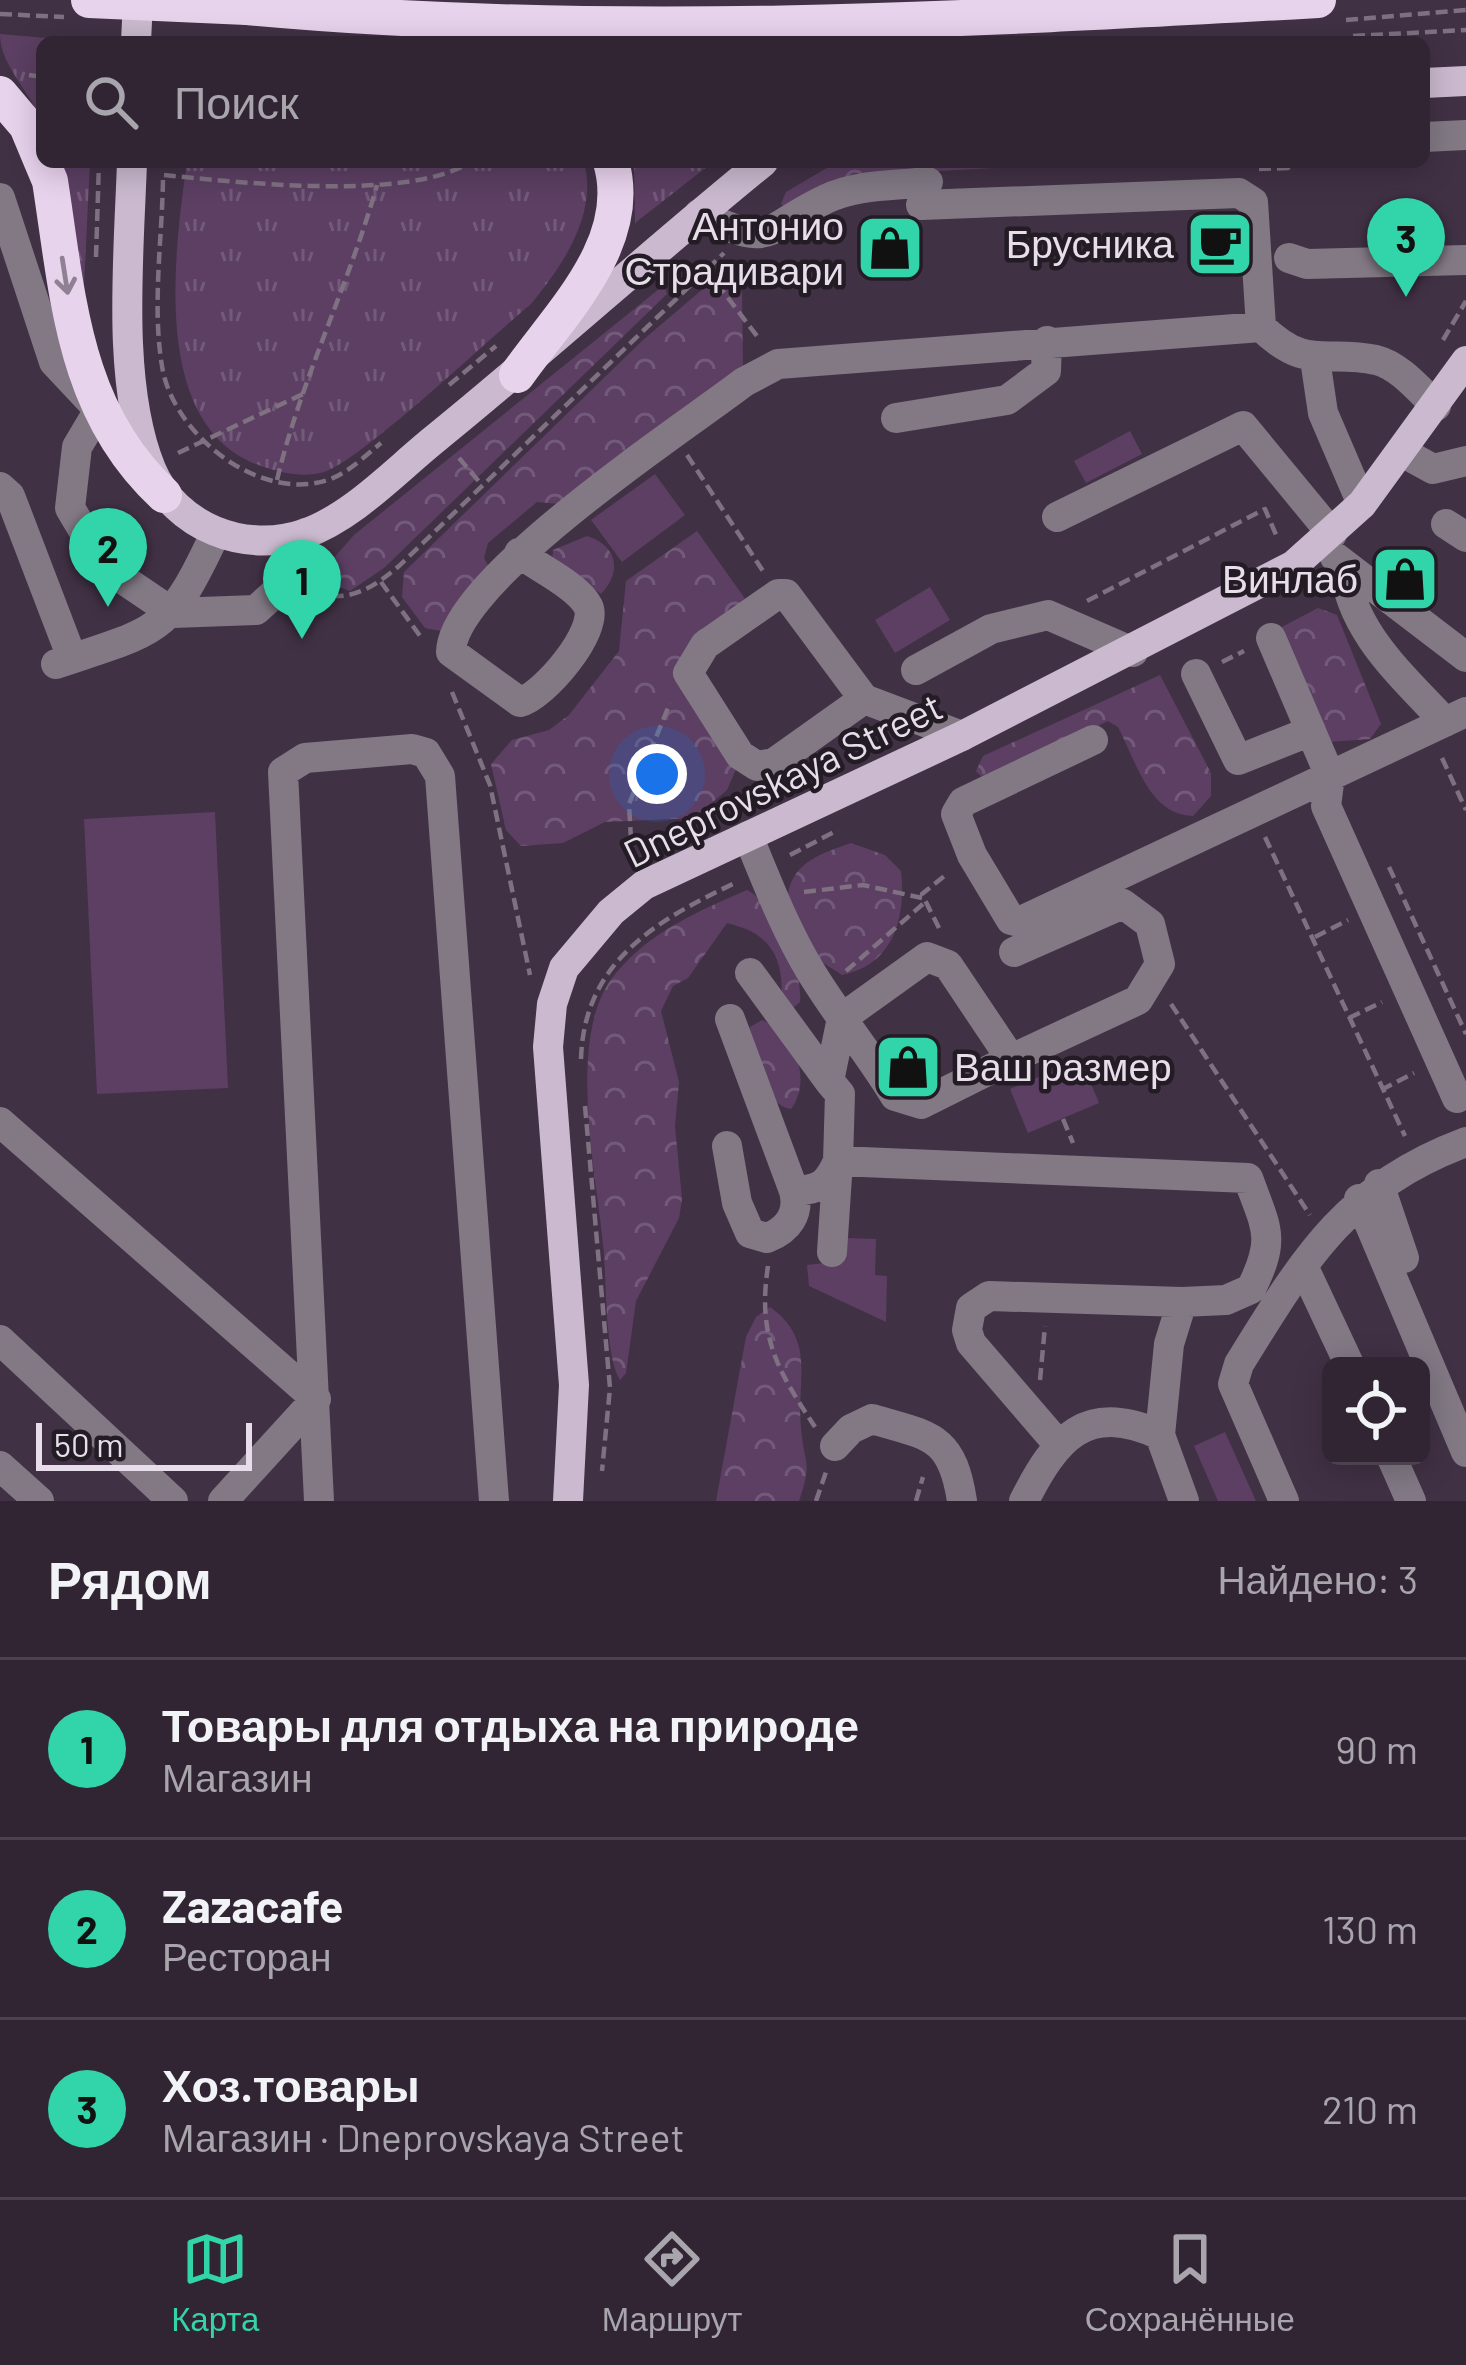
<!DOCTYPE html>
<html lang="ru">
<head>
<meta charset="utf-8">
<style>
  body { margin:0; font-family:Barlow,sans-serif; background:#392d3c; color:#f1f3f6 }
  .controls { position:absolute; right:36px; bottom:36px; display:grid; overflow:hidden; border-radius:18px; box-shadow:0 6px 30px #0003 }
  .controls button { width:108px; height:108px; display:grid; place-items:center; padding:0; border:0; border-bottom:3px solid #4c424f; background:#312534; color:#f1f3f6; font:60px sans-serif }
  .scale { position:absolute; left:36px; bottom:30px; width:216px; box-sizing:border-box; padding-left:12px; border:6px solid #e8deeb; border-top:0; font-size:33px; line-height:42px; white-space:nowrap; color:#e8deeb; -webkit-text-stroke:9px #231c25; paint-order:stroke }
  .you { position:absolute; left:657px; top:774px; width:42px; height:42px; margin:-30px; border:9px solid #fff; border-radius:50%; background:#1a73e8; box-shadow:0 0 0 18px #1a73e833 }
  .badge { display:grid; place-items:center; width:78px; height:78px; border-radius:50%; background:#32d4a9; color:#111; font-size:39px; font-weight:700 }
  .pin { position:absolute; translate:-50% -99px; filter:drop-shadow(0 3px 6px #0008) }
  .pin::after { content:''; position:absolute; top:63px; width:42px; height:36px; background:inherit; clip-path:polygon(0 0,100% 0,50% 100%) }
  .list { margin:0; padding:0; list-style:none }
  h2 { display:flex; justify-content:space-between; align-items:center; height:156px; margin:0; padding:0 48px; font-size:51px }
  h2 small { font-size:39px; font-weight:400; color:#a8a5ac }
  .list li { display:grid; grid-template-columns:78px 1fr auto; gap:36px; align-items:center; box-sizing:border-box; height:180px; padding:0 48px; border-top:3px solid #4c424f }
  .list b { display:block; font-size:45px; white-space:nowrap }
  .list p { margin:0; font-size:39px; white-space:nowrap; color:#a8a5ac }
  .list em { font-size:39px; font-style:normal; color:#a8a5ac }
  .icon { flex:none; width:66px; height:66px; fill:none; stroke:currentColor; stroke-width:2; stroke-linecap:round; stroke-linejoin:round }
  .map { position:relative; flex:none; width:1466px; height:1501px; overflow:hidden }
  .search { position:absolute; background:#312534; box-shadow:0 6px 30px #0003; left:36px; right:36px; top:36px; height:132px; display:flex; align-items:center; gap:30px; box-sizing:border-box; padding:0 42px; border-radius:18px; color:#a8a5ac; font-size:45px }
  .sheet { height:696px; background:#312534 }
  nav { display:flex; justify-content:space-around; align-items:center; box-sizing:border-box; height:168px; border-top:3px solid #4c424f; background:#312534; font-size:33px; color:#a8a5ac }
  nav a { display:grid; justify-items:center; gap:6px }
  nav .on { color:#32d4a9 }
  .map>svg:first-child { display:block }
  .grass { fill:url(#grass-tufts) }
  .forest { fill:url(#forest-crowns) }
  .park { fill:#5c3f63 }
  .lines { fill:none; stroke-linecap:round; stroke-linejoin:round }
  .path { stroke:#7f7182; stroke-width:4.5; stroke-dasharray:12 6; stroke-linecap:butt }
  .minor { stroke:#827984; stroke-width:30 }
  .major { stroke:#cbbacf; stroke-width:30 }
  .highway { stroke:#e8d3ed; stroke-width:36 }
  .highway-bridge { stroke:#e8d3ed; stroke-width:36 }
  .oneway { stroke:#8f8193 }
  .labels { text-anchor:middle; stroke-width:9; stroke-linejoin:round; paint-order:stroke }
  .poi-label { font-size:39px; fill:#e8deeb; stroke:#231c25; text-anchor:end }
  .street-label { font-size:39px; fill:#e8deeb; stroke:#231c25 }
</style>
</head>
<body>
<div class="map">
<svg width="1466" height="1501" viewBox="0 0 1466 1501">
  <defs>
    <pattern id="grass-tufts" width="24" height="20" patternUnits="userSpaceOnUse" patternTransform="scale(3)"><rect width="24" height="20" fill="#5c3f63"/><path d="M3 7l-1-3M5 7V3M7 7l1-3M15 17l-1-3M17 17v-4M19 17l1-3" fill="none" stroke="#735a7a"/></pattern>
    <pattern id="forest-crowns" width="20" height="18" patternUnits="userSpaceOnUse" patternTransform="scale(3)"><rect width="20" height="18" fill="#5c3f63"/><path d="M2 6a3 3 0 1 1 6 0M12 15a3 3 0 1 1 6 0" fill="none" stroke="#735a7a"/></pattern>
  </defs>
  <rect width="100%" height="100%" fill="#413145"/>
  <path class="grass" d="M0 34 91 42H42V122C30 91 0 65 0 34Z
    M57 162H90L84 284 80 285Z
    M187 162H584C598 214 563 265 531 304 492 336 361 461 324 472 303 478 282 473 261 466 150 428 174 255 187 162Z
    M634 162H713L635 223Z"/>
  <path class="forest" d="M837 162H1103L921 172 785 208 781 204 786 192Z
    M724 271 732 273 742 293 743 371 560 504 537 502 488 543 484 558 489 567 446 632 425 628 402 597 404 572 643 340Z
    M664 285 667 294 384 568 350 591 331 584 326 567 354 535Z
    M697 531 748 603 692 646 737 767 727 790 694 818 605 822 563 843 521 846 506 830 491 764 512 740 549 730 569 715 619 651 626 581Z
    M587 536C618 546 622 572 601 594L552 561 553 550Z
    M1318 608 1337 615 1381 724 1370 739 1328 742 1280 628Z
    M1160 675 1211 773V796L1193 816C1149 815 1136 761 1118 727L1108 721 995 777 983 778 976 771 983 756Z
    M851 843 885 855 901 871C906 917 894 965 842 975L817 959 788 894C793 861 824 853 851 843Z
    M747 890C777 905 803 969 800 1002L789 1011 781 1002C785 960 772 933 727 923L688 978 673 986 661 1011 679 1082 675 1126 682 1199 679 1218 636 1301 626 1373 620 1380C604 1354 607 1277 603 1244 596 1170 565 1033 616 973 651 931 699 911 747 890Z
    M762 1020C794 1033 813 1079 791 1109 765 1107 745 1049 750 1027Z
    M770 1307C817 1341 796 1380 801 1428 804 1465 813 1460 799 1501H716L746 1337 756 1317Z"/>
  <path class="park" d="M1130 431 1142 454 1086 483 1074 461Z
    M655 474 685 515 622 562 591 520Z
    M930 587 950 620 895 653 875 620Z
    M215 812 228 1088 97 1094 84 819Z
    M1081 1059 1099 1103 1028 1133 1010 1089Z
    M847 1238 876 1239 875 1275 887 1276 886 1322 809 1286 807 1265 833 1262Z
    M1225 1432 1256 1501H1218L1194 1446Z"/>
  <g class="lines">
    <path class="path" d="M0 14 64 17
      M1346 20 1466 10
      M1353 36 1466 30
      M29 75 42 77
      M1259 169 1288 168 1292 162
      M164 175C236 182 409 202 470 162
      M163 180C162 240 152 306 162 366 172 433 258 503 328 480 348 473 365 456 381 443
      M96 257 99 162
      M706 269 760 340
      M1443 340 1466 301
      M449 385 496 346
      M178 453 303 394
      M687 455 763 571
      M459 458 482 485
      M277 480C301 379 349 285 377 185
      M381 582 423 640
      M314 592C348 604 373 588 399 566L724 253
      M1087 601 1265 509 1277 537
      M1222 662 1244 651
      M452 692 490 785 530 975
      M1442 758 1466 810
      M1265 837 1405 1136
      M790 855 838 830
      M632 857 629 804 670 703
      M1389 867 1466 1034
      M804 892 863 885 922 898
      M939 928 922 894 948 873
      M1315 937 1348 920
      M846 971 923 904
      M1171 1004 1310 1215
      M1349 1018 1382 1002
      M581 1059C584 961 657 920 737 882
      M1381 1090 1414 1073
      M585 1106 610 1388 602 1471
      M1063 1119 1073 1143
      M768 1266C757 1337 778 1371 815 1427
      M1040 1380 1045 1326
      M816 1501 826 1472
      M916 1501 923 1477"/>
    <path class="minor" d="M1424 137 1466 135
      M0 198 54 362 99 410 77 447 70 508 105 567 173 613 256 610 287 582 305 533
      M921 205 1239 193 1253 202 1261 327
      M699 214C777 250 760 230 826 199 857 184 894 186 928 182
      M1289 258 1307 264 1466 260
      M1315 359 1323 413 1362 504
      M896 418 1007 400 1046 371 1047 341
      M1402 452 1433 469 1466 461
      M0 487 10 496 72 658
      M1057 517 1243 426 1332 534
      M1446 524 1466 537
      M519 553C537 567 578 586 588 606 600 630 543 697 520 702L451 652C452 580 684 428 744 382L778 364 1261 327C1308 372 1324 349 1376 360 1400 366 1419 390 1436 406
      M1335 557 1466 657
      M1344 564C1349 631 1403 676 1445 722
      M1271 638 1330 776 1326 806 1457 1098
      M56 664C160 629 168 635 216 532
      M916 670 991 629 1048 615 1133 652
      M1196 674 1238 760 1311 731
      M864 699 774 763 757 766 740 755 688 673 705 645 778 594H786L864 699 962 736
      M1093 740 963 802 956 814 972 855 1011 920 1019 922 1466 712
      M748 836C767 882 785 929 811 972 837 1015 869 1053 895 1096L921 1104 1011 1059 948 965 927 957 842 1018 829 1081 840 1094 838 1161 1248 1178C1267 1230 1276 1238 1251 1289L1226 1300 1182 1302 1169 1344 1160 1435 1184 1501
      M750 973 829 1081
      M730 1019 794 1191C820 1190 828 1184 838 1161
      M1011 1059 1138 1000 1160 964 1150 924 1123 904 1014 952
      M0 1122 316 1399
      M727 1146 737 1203 750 1233 767 1238C788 1230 800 1214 794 1191
      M1379 1184 1404 1258
      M1359 1199 1466 1452
      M832 1252 838 1161
      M1304 1268 1350 1366
      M0 1340 173 1501
      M1058 1444 971 1343 967 1330 971 1308 989 1296 1182 1302
      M835 1446 851 1429 872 1419C930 1436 952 1435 962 1501
      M1391 1456 1411 1501
      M0 1466 39 1501
      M223 1501 316 1399
      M319 1501 283 772 305 758 412 749 426 753 440 776 494 1501
      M1024 1501C1056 1438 1086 1401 1160 1435
      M1284 1501 1233 1384 1239 1364C1304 1259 1346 1187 1466 1142"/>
    <path class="major" d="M136 42 138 0
      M1424 83 1466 81
      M132 162C129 254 116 384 151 469 175 527 245 554 304 534 353 517 396 470 436 438 547 348 652 252 763 162
      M568 1501 574 1385 548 1047 552 1004 564 968 611 912 644 885 962 736 1294 565 1362 504 1466 361"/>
    <path class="highway" d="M247 7C604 40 961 20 1318 0
      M0 94 27 126 42 162
      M42 162 50 181C68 296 73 411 164 495
      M517 375C559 315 635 243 611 162"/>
    <path class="highway-bridge" d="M89 0 247 7"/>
  </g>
  <defs><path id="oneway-shaft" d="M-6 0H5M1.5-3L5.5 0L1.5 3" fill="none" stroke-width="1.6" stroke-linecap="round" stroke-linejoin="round" transform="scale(3)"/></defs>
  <use class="oneway" href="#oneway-shaft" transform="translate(65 276) rotate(81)"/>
  <defs>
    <g id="cafe-square" transform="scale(3.45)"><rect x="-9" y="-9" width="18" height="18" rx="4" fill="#32d4a9" stroke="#231c25"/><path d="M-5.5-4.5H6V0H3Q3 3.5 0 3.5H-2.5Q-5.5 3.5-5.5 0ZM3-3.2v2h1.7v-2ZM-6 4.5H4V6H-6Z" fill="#111"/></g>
    <g id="shop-square" transform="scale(3.45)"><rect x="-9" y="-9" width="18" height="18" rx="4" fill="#32d4a9" stroke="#231c25"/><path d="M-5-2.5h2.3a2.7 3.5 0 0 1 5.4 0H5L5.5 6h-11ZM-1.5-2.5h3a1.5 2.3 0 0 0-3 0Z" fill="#111"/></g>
  </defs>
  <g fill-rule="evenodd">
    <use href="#cafe-square" x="1220" y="244"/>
    <use href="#shop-square" x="890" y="248"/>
    <use href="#shop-square" x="1405" y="579"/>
    <use href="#shop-square" x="908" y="1067"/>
  </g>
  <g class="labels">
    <g class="poi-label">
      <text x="844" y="240">Антонио<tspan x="844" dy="45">Страдивари</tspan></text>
      <text x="1174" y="258">Брусника</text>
      <text x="1358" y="593">Винлаб</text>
      <text x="954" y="1081" text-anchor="start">Ваш размер</text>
    </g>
    <g class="street-label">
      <text transform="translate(783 780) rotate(-26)" y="14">Dneprovskaya Street</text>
    </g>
  </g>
</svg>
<div class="controls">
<button><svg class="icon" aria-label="locate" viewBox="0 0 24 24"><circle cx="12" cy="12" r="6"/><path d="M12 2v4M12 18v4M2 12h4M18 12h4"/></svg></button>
</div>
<div class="scale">50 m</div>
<div class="you"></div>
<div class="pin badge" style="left:302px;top:639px">1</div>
<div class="pin badge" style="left:108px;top:607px">2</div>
<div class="pin badge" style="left:1406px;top:297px">3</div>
<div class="search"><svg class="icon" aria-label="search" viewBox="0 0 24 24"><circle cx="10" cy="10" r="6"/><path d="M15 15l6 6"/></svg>Поиск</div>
</div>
<section class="sheet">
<h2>Рядом<small>Найдено: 3</small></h2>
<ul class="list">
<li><span class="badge">1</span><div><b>Товары для отдыха на природе</b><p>Магазин</p></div><em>90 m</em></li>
<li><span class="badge">2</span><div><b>Zazacafe</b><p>Ресторан</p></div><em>130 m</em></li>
<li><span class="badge">3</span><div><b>Хоз.товары</b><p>Магазин · Dneprovskaya Street</p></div><em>210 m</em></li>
</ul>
</section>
<nav>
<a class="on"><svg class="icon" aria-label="map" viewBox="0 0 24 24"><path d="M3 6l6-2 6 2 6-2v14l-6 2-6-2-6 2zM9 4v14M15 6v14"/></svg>Карта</a>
<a><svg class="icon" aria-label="directions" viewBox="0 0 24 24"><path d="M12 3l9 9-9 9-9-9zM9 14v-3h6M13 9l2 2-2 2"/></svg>Маршрут</a>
<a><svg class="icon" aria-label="saved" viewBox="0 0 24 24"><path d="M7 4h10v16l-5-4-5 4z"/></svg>Сохранённые</a>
</nav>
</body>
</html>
